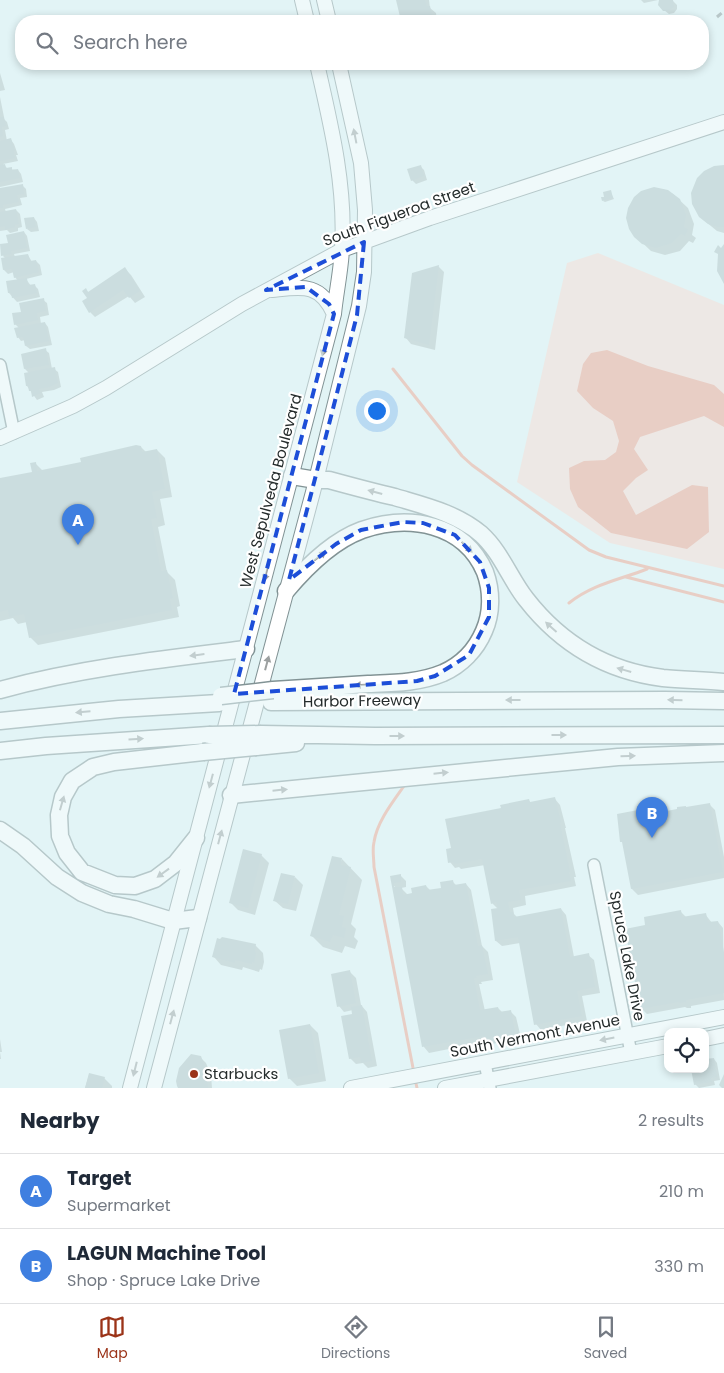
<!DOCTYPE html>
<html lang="en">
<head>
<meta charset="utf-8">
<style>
  body { margin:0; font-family:Poppins,sans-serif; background:#f6f6f7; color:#1f2937 }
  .controls { position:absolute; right:15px; bottom:15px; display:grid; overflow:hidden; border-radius:10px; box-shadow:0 2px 8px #0003 }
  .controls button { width:45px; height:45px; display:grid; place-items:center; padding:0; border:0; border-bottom:1px solid #e0e1e3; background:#fff; color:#1f2937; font:25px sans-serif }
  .you { position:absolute; left:376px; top:410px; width:18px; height:18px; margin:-12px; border:4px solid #fff; border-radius:50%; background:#1a73e8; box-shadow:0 0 0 8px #1a73e833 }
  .badge { display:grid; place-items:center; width:32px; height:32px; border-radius:50%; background:#9b3318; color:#fff; font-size:16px; font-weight:700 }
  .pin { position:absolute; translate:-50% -41px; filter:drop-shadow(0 1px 2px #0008) }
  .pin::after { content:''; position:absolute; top:26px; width:18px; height:15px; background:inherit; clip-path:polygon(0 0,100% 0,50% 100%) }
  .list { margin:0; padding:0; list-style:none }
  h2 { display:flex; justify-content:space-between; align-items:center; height:65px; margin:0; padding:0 20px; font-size:21px }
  h2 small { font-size:16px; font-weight:400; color:#747a83 }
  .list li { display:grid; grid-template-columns:32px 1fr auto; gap:15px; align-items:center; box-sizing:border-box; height:75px; padding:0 20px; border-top:1px solid #e0e1e3 }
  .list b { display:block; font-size:19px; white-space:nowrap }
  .list p { margin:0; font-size:16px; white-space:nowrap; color:#747a83 }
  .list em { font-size:16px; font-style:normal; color:#747a83 }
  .icon { flex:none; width:28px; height:28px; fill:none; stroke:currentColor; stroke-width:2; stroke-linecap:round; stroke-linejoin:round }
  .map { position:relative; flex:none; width:724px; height:1088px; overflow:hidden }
  .search { position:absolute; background:#fff; box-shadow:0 2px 8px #0003; left:15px; right:15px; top:15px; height:55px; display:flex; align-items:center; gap:12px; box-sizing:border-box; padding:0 18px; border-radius:20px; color:#747a83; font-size:19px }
  .sheet { height:215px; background:#fff }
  nav { display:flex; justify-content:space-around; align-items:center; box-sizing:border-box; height:70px; border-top:1px solid #e0e1e3; background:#fff; font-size:14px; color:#747a83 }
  nav a { display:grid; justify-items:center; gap:2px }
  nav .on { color:#9b3318 }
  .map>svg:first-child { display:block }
  .green { fill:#fadad1 }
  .water { fill:#f0a08b }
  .shadow { fill:#0003 }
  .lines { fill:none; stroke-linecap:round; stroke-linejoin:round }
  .stream { stroke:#f0a08b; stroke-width:3 }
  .building { fill:#b0c2c4 }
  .minor-casing { stroke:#829395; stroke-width:14 }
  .major-casing { stroke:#829395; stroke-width:16 }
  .highway-casing { stroke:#829395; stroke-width:19 }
  .minor { stroke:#fff; stroke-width:11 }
  .major { stroke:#fff; stroke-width:14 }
  .highway { stroke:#fff; stroke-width:16 }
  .rail { stroke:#859192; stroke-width:3; stroke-dasharray:6 6; stroke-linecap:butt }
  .highway-bridge-casing { stroke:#829395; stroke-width:19; stroke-linecap:butt }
  .highway-bridge { stroke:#fff; stroke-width:16 }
  .oneway { fill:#9ca0a0 }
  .marked { fill:none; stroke:#1d4ed8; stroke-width:4; stroke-dasharray:10 6; stroke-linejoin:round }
  .poi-dot { fill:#9b3318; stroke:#fff; stroke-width:2 }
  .labels { text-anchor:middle; stroke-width:4.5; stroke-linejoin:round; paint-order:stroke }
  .street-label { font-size:15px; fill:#242b2b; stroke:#fff }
  .poi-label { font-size:15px; fill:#242b2b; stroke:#fff; text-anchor:start }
</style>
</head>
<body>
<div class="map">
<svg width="724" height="1088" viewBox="0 0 724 1088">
  <rect width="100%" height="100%" fill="#e2f4f5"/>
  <path class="green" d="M598 253 724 305V569L610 543 517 482 567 263Z"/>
  <path class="water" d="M607 350 648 366 714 385 724 394V427L704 416 640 437 634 449 648 470 636 478 623 491 636 515 692 485 708 487 709 532 687 549 611 533 578 507 570 489 569 468 584 461 605 460 616 452 619 441 613 421 593 408 577 391 583 364 591 353Z"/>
  <path class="shadow" d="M397 0H429L430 8 436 13 437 20 402 21Z
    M641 0H658L644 3Z
    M659 0H672L677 5V9L674 13 669 14 660 7Z
    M0 73 5 90 0 91Z
    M0 97 4 117H2L7 122 9 129 5 130 7 141 11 140 14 144 18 155H16L18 161 3 164 8 169 18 170 21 174 23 182 0 187Z
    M420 166 424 170 427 180 416 184 412 180Z
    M724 167V233L717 231 700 217Z
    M22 185 26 189 27 197 20 198 22 205 5 209 6 212 16 210 20 214 22 227 18 228V231L10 233 7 230 0 231V198Z
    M663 189 673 194 688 208 694 224 692 235 696 238 693 243 689 241 680 251 665 255 651 251 632 233Z
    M610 191 614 199 605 202 603 201Z
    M34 218 37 222 39 231 31 232 27 229Z
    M24 232 27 236 30 251 14 254 15 257 28 255 32 262 36 261 40 265 42 275 26 279 31 286 34 285 38 289 40 297 17 302 9 293 18 281 15 277 14 272 8 274 4 270 2 259H6L3 256 9 244Z
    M438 266 444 272 435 350 411 344 406 338Z
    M125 269 131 275 145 297 135 303 129 296 95 317 90 312 89 298 86 290 89 293Z
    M43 300 47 303 49 315 40 317 41 324 45 323 48 327 52 345 30 349 26 346 25 340 21 341 18 337 19 328 15 324 22 313Z
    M45 350 49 353 52 369H54L58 372 61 387 54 390 42 392 44 397 37 400 27 386 30 374 25 369 22 355Z
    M141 447 146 452 157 450 165 458 172 497 160 499 165 525 158 527 167 572 175 580 180 606 177 607 179 617 38 645 30 637 27 622 18 624 13 618 0 621V479L33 473 35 463 43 471 83 463Z
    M555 799 560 805 566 828H565L576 877H574L576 886 525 896 526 905 513 908 514 914 517 917 561 909 566 915 574 957 588 955 594 960 600 993 582 996 587 1021 541 1030 536 1024 520 943 502 946 496 941 498 909 492 903 485 865 461 869 459 867 455 868 450 862 452 849 502 809 529 801 531 803Z
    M654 804 659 810 660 814 709 804 715 810 724 857V878L638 895 632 889 624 844 639 811Z
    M261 855 269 863 255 915 238 910 230 902Z
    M342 859 362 880 351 924 356 929 354 937 358 941 355 949 345 946 342 953 323 947 311 935Z
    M401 876 406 881V887L401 888 407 894H414L426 886 431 891 442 889 452 881 457 886 466 884 471 890 482 946 488 952 493 980 481 982 482 984H479L485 1011 498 1008 502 1012 510 1011 516 1017 521 1038 492 1044 489 1041 429 1053 424 1047 394 888H396L393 885 391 877Z
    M295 877 303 885 296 911 283 908 275 901Z
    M681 912 687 918 705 914 712 923 718 922 723 928 724 1000 691 1006V1008H687L685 1007 647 1014 641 1008 647 926Z
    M255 945 263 953 264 962 262 970 260 969 259 972 243 967 242 970 221 965 214 957Z
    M350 972 356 978 361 1005 367 1012 377 1066 368 1068 363 1063 356 1064 350 1058 353 1010 344 1012 339 1006Z
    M310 1025 318 1033 326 1081 297 1086 289 1078Z
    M0 1039 2 1052H0L1 1059H0Z
    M200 1057 206 1063 211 1075 212 1088H180L178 1086Z
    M714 1059 717 1063 720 1080 714 1081 715 1085 699 1088 695 1084Z
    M724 1074V1088H722L719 1085Z
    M89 1075 104 1078 112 1086V1088H85Z"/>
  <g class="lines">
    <path class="stream" d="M393 369 462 456 472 465 589 550 606 557 724 586
      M626 577 724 602
      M569 603C593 584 619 580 647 569
      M404 786C392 803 377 822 374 842 372 850 374 859 374 867L414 1073
      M415 1079 417 1088"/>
  </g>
  <path class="building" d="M396 0H425L427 6H430L432 15 409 21H401Z
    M659 0H673L674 7 668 11H663L658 5Z
    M0 117H4L6 126 2 127 3 136 0 137Z
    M11 138 15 151H14L15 158 0 161V141Z
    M5 164 6 168 12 167V170L18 169 20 178 0 182V165Z
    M421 165 424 176 411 181 407 169Z
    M724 165V227H718L708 224 699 217 692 204 691 193 697 178 704 171 714 166Z
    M23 184 24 194 17 195 19 202 3 205V208H0V188Z
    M654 187 668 190 680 199 686 215 684 227 688 229 685 236 681 234 672 243 656 248 642 244 634 237 629 229 626 218 628 208 634 197 641 191Z
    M611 190 613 198 602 201 601 197H604L603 192Z
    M16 209 19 224 15 225V227L5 230V226L0 227V212Z
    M34 217 36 227 26 229 24 218Z
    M24 231 27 248 11 251 12 254 1 256 0 244 8 243 6 235Z
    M724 244V284L717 271 718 254 714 252 718 245 721 248Z
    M28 254 30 261 36 260 39 272 14 278 12 269 3 270 1 258Z
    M439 265 429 345 404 338 412 273Z
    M125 267 140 291 129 298 123 290 89 313 82 301 87 298 82 291 86 288 88 292Z
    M27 278 28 285 35 284 37 293 12 298 11 293H8L6 281Z
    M44 298 46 311 37 313 38 320 14 325 12 313 21 312 19 303Z
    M45 322 49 341 25 346 23 337 17 338 14 328Z
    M46 348 49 365 24 369 21 354Z
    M55 367 58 383 50 387 39 389 41 393 32 397 31 391H29L28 386H26L24 373Z
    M136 445 141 446 142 452 157 449 165 489 152 492 157 518 151 519 161 571 167 570 173 598 170 599 172 610 29 638 24 614 9 617 8 610 0 612V478L32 472 30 463 36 462 37 471 81 462 80 458Z
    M555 797 561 822 560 823 570 872H569L571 881 519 890 521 900 508 902 510 912H513L514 917 561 908 570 957 589 953 595 987 577 991 582 1016 534 1025 518 937 495 941 491 909 498 908 496 902 491 904 482 859 454 864 453 862 448 863 446 849 451 848 445 819 501 808 500 805 529 799 530 802Z
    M654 803 656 813 677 809V807L686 806V807L710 803 723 872 631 889 622 842H620L617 814 638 810 637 806Z
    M243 849 262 854 248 908 229 903Z
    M332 856 342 858 341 865 351 867 339 915 344 916 342 927 346 928 344 938 333 935 330 942 310 936Z
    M281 873 295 876 288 904 273 901Z
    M401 874V882L394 883V887H402L403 895 412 893 411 888 426 885 427 890 441 888 440 882 453 880 454 885 466 883 478 946 482 945 488 974 476 976 477 978H474L480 1010 498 1007 499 1012 511 1010 515 1033 485 1039 484 1036 422 1047 390 876Z
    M681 910 682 917 706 913 708 922 718 921 724 952V993L686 1000V1002L680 1003 679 1002 640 1009 625 929 645 925 644 917Z
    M222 937 256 944 255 952 256 953 254 963 252 962V964L235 960V963L228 961 229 958 227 961 212 957 217 938 220 939Z
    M350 970 356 1003 337 1007 331 974Z
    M362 1005 372 1061 361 1063 360 1057 349 1059 341 1016 352 1014 351 1007Z
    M310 1024 319 1073 288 1079 279 1030Z
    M191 1054 201 1056 207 1073 208 1088H178L177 1086 176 1081 179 1068Z
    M714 1058 717 1077 711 1078 712 1082 694 1085 691 1069H705V1059Z
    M89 1073 105 1077 102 1088H85Z"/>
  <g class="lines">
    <g class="minor-casing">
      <path id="minor" d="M0 365 14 433
        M594 865 631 1053
        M485 1063 490 1088"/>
    </g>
    <g class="major-casing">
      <path id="major" d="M302 0 307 21
        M324 0 329 21
        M272 290C301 287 320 282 334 314
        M0 438 73 406 106 388 242 304 342 250 430 218 724 122
        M705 1039 724 1035
        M130 1088 334 314C336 293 341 271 342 249 346 186 331 125 317 64
        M154 1088 313 492 359 306 364 272 365 210 361 163 339 64
        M351 1088 724 1017
        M445 1088 668 1046"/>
    </g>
    <g class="highway-casing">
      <path id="highway" d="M292 476 316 480H329C351 486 373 492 395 497 425 506 456 513 481 534 501 552 510 579 526 599 561 644 607 671 663 678 683 680 704 680 724 682
        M0 690C81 668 163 659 246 649
        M273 690C305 688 336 686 368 684 393 683 419 683 443 673 461 665 476 650 484 631 492 613 492 591 485 572 464 523 409 514 362 530 332 541 307 566 286 591
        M271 702 665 700 724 701
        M0 721 119 709 219 703
        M261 734 375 736 724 735
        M256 747 296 743
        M0 751 46 746 209 735
        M231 795 618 757 724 753
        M0 830 23 846 57 877 82 893 109 904 134 909 173 921 198 918
        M196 838 176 863 155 879 135 886 115 885 82 872 67 853 60 836 59 815 63 797 72 781 93 767 114 762 203 752"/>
    </g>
    <use href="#minor" class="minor"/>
    <use href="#major" class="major"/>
    <use href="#highway" class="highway"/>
    <path class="rail" d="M717 17 724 11"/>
    <g class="highway-bridge-casing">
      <path id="highway-bridge" d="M221 696 273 690
        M209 735 261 734
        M203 752 256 747"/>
    </g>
    <use href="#highway-bridge" class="highway-bridge"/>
  </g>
  <defs><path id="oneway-solid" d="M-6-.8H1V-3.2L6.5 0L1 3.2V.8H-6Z" transform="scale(1.25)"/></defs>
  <g class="oneway">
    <use href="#oneway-solid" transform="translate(355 136) rotate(-101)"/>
    <use href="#oneway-solid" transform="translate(324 349) rotate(105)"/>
    <use href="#oneway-solid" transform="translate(375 492) rotate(-165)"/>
    <use href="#oneway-solid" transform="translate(467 547) rotate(45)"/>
    <use href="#oneway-solid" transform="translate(320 556) rotate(-38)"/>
    <use href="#oneway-solid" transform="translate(266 574) rotate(105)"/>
    <use href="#oneway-solid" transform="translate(551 627) rotate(-138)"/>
    <use href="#oneway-solid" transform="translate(197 655) rotate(173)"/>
    <use href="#oneway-solid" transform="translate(267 663) rotate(-75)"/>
    <use href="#oneway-solid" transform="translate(624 670) rotate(-164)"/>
    <use href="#oneway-solid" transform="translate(362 685) rotate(176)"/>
    <use href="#oneway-solid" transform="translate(513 700) rotate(180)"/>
    <use href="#oneway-solid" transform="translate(675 700) rotate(-179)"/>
    <use href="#oneway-solid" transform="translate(83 712) rotate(175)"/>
    <use href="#oneway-solid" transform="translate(559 735)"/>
    <use href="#oneway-solid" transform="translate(397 736)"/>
    <use href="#oneway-solid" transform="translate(136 739) rotate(-3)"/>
    <use href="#oneway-solid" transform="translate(628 756) rotate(-2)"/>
    <use href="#oneway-solid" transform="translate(441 773) rotate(-6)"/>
    <use href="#oneway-solid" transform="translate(211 781) rotate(105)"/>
    <use href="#oneway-solid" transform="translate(280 790) rotate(-6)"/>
    <use href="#oneway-solid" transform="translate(62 803) rotate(-74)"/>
    <use href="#oneway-solid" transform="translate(220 837) rotate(-75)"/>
    <use href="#oneway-solid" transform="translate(163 873) rotate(144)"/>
    <use href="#oneway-solid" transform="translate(172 1017) rotate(-75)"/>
    <use href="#oneway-solid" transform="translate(607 1039) rotate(169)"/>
    <use href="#oneway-solid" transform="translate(135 1069) rotate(104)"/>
  </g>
  <path d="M0 0H724V1088H0ZM364 242 357 315 289 580 336 544 361 530 403 522 423 523 455 535 480 562 489 588V617L469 655 435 676 417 681 234 694 334 314 329 304 306 287 266 290Z" fill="#e2f4f5" fill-opacity=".55" fill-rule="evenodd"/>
  <path class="marked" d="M364 242 357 315 289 580 336 544 361 530 403 522 423 523 455 535 480 562 489 588V617L469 655 435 676 417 681 234 694 334 314 329 304 306 287 266 290Z"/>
  <circle class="poi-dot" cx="194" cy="1074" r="5"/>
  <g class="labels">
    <g class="street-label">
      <text transform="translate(399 214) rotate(-20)" y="5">South Figueroa Street</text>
      <text transform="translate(271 491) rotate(-75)" y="5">West Sepulveda Boulevard</text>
      <text transform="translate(362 701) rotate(-1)" y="5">Harbor Freeway</text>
      <text transform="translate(627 956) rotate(79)" y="5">Spruce Lake Drive</text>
      <text transform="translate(535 1036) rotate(-11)" y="5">South Vermont Avenue</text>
    </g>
    <g class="poi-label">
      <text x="204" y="1079">Starbucks</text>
    </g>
  </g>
</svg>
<div class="controls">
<button><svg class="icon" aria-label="locate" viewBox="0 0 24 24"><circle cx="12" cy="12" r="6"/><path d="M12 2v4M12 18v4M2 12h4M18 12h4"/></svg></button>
</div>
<div class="you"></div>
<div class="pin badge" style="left:78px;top:545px;background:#3f7fe0">A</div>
<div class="pin badge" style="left:652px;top:838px;background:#3f7fe0">B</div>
<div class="search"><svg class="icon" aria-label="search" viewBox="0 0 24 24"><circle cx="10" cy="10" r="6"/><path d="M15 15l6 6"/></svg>Search here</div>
</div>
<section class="sheet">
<h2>Nearby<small>2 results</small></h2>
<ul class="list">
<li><span class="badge" style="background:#3f7fe0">A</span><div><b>Target</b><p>Supermarket</p></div><em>210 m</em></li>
<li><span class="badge" style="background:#3f7fe0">B</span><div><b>LAGUN Machine Tool</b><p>Shop · Spruce Lake Drive</p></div><em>330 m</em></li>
</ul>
</section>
<nav>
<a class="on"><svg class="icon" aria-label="map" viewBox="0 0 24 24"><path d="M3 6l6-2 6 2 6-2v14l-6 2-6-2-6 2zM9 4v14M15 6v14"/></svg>Map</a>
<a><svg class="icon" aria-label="directions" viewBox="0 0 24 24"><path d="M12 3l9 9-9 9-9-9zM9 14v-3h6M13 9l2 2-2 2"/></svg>Directions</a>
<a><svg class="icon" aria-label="saved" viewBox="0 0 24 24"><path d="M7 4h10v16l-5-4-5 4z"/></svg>Saved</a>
</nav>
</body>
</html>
